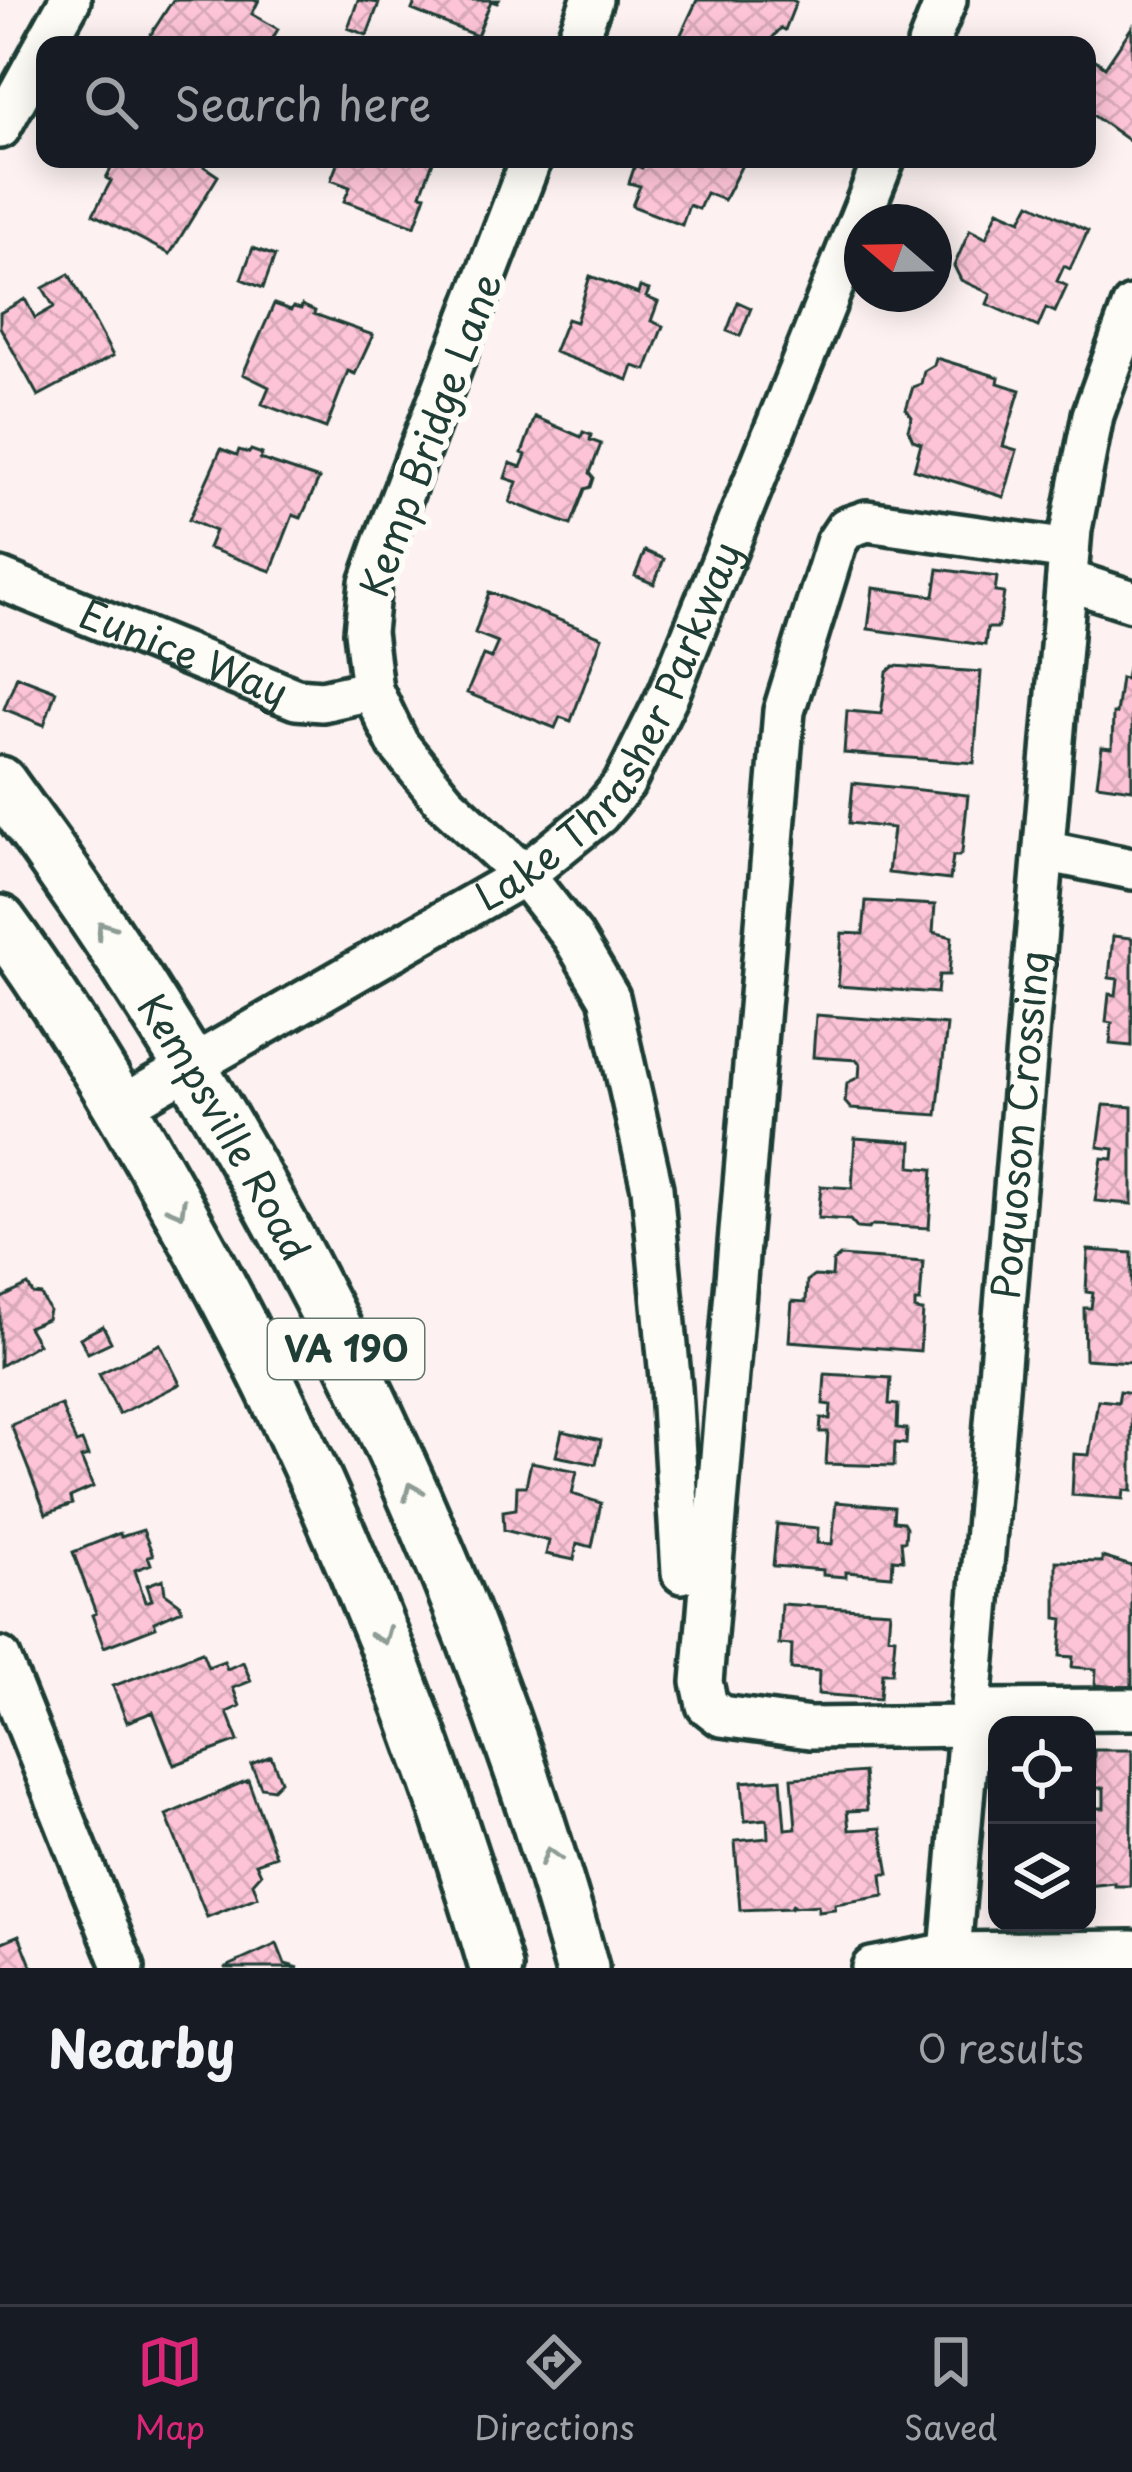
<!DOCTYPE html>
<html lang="en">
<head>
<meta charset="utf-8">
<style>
  body { margin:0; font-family:"Playpen Sans",sans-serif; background:#242831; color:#f1f3f6 }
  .controls { position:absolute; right:36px; bottom:36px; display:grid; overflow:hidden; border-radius:24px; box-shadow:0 6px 30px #0003 }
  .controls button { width:108px; height:108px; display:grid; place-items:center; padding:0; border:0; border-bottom:3px solid #363941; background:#171b24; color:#f1f3f6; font:60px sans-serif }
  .compass { position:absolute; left:844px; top:204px; width:108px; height:108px; border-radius:50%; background:#171b24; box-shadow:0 6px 30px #0003; rotate:290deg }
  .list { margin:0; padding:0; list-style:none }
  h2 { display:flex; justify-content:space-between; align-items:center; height:156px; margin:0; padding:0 48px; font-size:51px }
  h2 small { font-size:39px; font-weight:400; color:#9ea1a6 }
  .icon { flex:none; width:66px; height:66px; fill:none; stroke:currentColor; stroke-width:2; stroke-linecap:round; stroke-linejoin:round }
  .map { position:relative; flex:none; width:1132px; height:1968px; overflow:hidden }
  .search { position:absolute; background:#171b24; box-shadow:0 6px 30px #0003; left:36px; right:36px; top:36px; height:132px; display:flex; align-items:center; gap:30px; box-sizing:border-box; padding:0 42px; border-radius:24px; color:#9ea1a6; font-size:45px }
  .sheet { height:336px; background:#171b24 }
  nav { display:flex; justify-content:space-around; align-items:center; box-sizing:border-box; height:168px; border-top:3px solid #363941; background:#171b24; font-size:33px; color:#9ea1a6 }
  nav a { display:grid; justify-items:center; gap:6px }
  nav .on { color:#db2777 }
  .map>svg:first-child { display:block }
  .building { fill:url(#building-cross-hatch); stroke:#1f3d34; stroke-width:3 }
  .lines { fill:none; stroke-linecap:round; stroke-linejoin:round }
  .minor-casing { stroke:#1f3d34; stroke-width:48 }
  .major-casing { stroke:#1f3d34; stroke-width:60 }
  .minor { stroke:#fdfcf7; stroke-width:39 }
  .major { stroke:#fdfcf7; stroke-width:51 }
  .oneway { stroke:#8e9c96 }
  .labels { text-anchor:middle; stroke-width:12; stroke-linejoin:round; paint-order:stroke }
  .shield { fill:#fdfcf7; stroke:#62766e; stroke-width:3 }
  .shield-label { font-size:36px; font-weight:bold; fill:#1f3d34 }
  .street-label { font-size:39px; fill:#1f3d34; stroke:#fdfcf7 }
</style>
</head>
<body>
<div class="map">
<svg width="1132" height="1968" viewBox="0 0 1132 1968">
  <defs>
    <pattern id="building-cross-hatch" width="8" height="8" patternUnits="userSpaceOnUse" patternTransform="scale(3)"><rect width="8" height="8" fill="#fdc4d7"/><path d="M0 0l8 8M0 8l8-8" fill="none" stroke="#d8a9b9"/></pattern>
  </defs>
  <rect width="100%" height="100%" fill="#fdf1f1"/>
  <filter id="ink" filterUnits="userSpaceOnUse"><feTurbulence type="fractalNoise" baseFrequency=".00833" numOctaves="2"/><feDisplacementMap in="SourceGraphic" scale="24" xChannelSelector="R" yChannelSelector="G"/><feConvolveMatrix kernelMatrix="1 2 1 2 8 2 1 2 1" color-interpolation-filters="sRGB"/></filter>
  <g filter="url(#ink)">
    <path class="building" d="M173 0H259L252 14 278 29 269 45H144Z
      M358 0 379 3 367 35 348 28Z
      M416 0H499L497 3 491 1 477 36 412 10Z
      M697 0H792L796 2 785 30 781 28 766 45H676Z
      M1132 27V143L1087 111V66L1093 58 1105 67Z
      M116 159H193L218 176 170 254 93 214 111 181 106 178Z
      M339 159H434L421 194 426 195 415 226 344 201 350 187 331 180Z
      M645 159H745L724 200 706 193 699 209 689 205 682 225 632 206 640 186 629 183 635 165 642 168Z
      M1030 203 1088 231 1070 269 1064 266 1057 281 1067 286 1055 312 1046 308 1038 327 987 304 991 294 961 280 954 266 970 230 986 238 998 210 1021 220Z
      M253 248 275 256 263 288 241 279Z
      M69 274 113 356 38 396 0 327V313L25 299 35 318 54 307 43 288Z
      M590 276 638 294 640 287 649 290 646 297 658 302 651 321 663 326 646 370 633 366 628 380 554 352 567 319 576 322Z
      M738 302 751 308 740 336 727 331Z
      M274 304 291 310 293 307 301 309 302 305 315 311 314 314 373 335 355 374 348 371 326 428 262 404 269 387 243 374Z
      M936 358 999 377 998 383 1020 390 1003 446 1017 450 1004 497 914 469 921 443 913 440 908 429 912 417 906 409 913 387 921 384 924 371 934 365Z
      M535 417 581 437 583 432 591 435 590 440 601 444 590 473 594 478 591 487 585 489 571 525 510 502 517 482 505 478 510 463 521 467 526 455 522 453Z
      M221 449 237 455 239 450 249 453 251 450 262 454 260 459 319 479 301 518 293 515 271 571 208 548 215 531 189 520Z
      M645 551 664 559 654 584 635 576Z
      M938 569 997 577 995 592 1004 593 1000 619 997 628H987L985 645 868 629 873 588 934 596Z
      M489 592 602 637 571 721 560 717 555 728 467 693 483 655 491 658 498 642 475 633Z
      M894 666 981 672 974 763 844 753 847 711 881 714 887 672Z
      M1128 668H1132V789L1097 784 1102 747 1112 748 1113 714H1116L1121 678 1126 679Z
      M17 676 56 691 44 725 4 709Z
      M853 783 968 795 962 852 959 856H953L950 880 888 873 893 828 849 823Z
      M866 901 935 905 933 932 952 937 949 975H939L937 993 838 986 842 933 863 934Z
      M1113 936 1132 938V1046L1110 1044 1112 1023 1106 1022 1109 994 1116 995 1118 979 1109 978Z
      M816 1015 947 1025 937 1115 851 1109 845 1102 847 1083 859 1077 860 1064 857 1060 813 1057Z
      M1104 1105 1132 1107V1204L1095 1201 1102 1158 1113 1159 1114 1149 1098 1147Z
      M855 1138 912 1142 911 1167 933 1169 929 1228 873 1225 868 1229 857 1228 850 1220 818 1218 821 1186 852 1188Z
      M1088 1250 1132 1253V1362L1085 1359 1084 1308H1091L1093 1293 1086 1292Z
      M840 1256 923 1262 920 1302H915V1310L923 1311 920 1351 789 1341 792 1301 806 1302 807 1281 814 1276 832 1277 833 1262Z
      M28 1285 33 1294 41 1295 49 1310 47 1319 28 1327 38 1344 0 1366V1299Z
      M103 1326 111 1342 88 1353 80 1338Z
      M160 1344 180 1384 119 1414 99 1374Z
      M825 1374 891 1378 889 1404 898 1405 897 1428 907 1429 906 1444 895 1443 894 1466 826 1464 828 1432H820L821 1418 830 1419 831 1405 823 1404Z
      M1120 1391 1132 1393V1491L1124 1490 1123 1499 1072 1495 1074 1454 1089 1455 1098 1400 1118 1402Z
      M61 1405 76 1443 82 1441 88 1456 81 1458 93 1487 70 1497 72 1504 46 1514 11 1425Z
      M562 1431 601 1440 596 1464 556 1456Z
      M531 1462 577 1471 572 1494 601 1503 592 1547 577 1543 574 1560 546 1554 549 1541 504 1530 503 1511 516 1509 517 1486H526Z
      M836 1502 894 1507 893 1521 903 1522 906 1527 905 1541H901L903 1560 893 1559 892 1576 846 1572V1577L823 1575V1570L773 1566 777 1524 818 1528 817 1543 832 1544Z
      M143 1530 153 1555 148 1556 151 1564 135 1570 145 1602 152 1600 147 1585 163 1579 165 1593 179 1603 182 1610 154 1622 156 1627 104 1647 92 1615 96 1613 73 1552 120 1533 121 1537Z
      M1102 1557 1132 1566V1688L1095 1685 1096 1669 1072 1667 1073 1657 1060 1656 1063 1619 1056 1618V1561L1102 1562Z
      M781 1604 890 1611 888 1636 895 1637 892 1673H882L880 1699 818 1694 819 1671 791 1669 792 1645 779 1644Z
      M202 1652 208 1667 224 1661 227 1669 243 1662 251 1681 233 1688 240 1706 227 1712 238 1741 174 1765 153 1712 127 1722 113 1686Z
      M1094 1750H1132L1130 1886H1115V1883L1087 1886V1808H1104V1788H1094Z
      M271 1756 281 1781 273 1789 261 1787 251 1764Z
      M864 1772 867 1810 847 1811 849 1830 881 1828 889 1874H882L884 1896 835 1904V1909L818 1911V1905L793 1907V1904L791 1908 740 1910 735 1841 768 1838 767 1819 745 1821 742 1782 781 1779 785 1829 796 1828 792 1778Z
      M248 1780 276 1856 256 1863 261 1874 253 1883 258 1897 207 1917 166 1815Z
      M19 1935 32 1968H0V1943Z
      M277 1944 285 1964 299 1968H224Z"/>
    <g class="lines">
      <g class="minor-casing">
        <g id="minor">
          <path d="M45 45 70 0"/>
          <path d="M575 45 592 0"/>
          <path d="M928 45 946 0"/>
          <path d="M0 128 45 46"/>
          <path d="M531 159 387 535 370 583 365 632 372 690 398 744 445 802 524 875 573 937 609 997 652 1188 671 1388 682 1573"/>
          <path id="s1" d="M0 579 296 699 322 701 372 690"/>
          <path d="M1067 580 1132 601"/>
          <path d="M1044 851 1132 869"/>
          <path id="s2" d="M120 1107 524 875 599 814 624 784 669 693 884 159"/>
          <path d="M0 1658 124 1968"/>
          <path d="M971 1710 1132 1709"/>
          <path d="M970 1726 810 1728 721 1716 707 1705 702 1682 784 711 836 543 846 528 867 521 1069 550"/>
          <path id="s3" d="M950 1953 1071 529 1093 415 1132 307"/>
          <path d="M872 1968 950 1953 1132 1951"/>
        </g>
      </g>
      <g class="major-casing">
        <g id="major">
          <path id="s4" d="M0 783C263 1140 464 1541 582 1968"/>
          <path d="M0 922C64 1009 120 1105 173 1199 309 1442 419 1700 496 1968"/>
        </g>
      </g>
      <use href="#minor" class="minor"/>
      <use href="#major" class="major"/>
    </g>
    <defs><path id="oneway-chevron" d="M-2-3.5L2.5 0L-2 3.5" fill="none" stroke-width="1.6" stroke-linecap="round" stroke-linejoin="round" transform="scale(3)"/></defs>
    <g class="oneway">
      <use href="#oneway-chevron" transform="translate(104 929) rotate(-124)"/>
      <use href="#oneway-chevron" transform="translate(178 1209) rotate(61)"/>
      <use href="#oneway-chevron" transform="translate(412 1491) rotate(-113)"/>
      <use href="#oneway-chevron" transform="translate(382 1636) rotate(68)"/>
      <use href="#oneway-chevron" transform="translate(550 1856) rotate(-106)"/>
    </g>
  </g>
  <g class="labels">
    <rect class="shield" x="268" y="1319" width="156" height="60" rx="9"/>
    <g class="shield-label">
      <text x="346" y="1362">VA 190</text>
    </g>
    <g class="street-label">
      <text transform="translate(431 435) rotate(-70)" y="14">Kemp Bridge Lane</text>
      <text dy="14" stroke="none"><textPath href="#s1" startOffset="198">Eunice Way</textPath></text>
      <text dy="14" stroke="none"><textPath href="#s2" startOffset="639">Lake Thrasher Parkway</textPath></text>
      <text dy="14" stroke="none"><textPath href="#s3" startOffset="831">Poquoson Crossing</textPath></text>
      <text dy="14" stroke="none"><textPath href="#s4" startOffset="411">Kempsville Road</textPath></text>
    </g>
  </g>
</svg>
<div class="controls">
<button><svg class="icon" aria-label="locate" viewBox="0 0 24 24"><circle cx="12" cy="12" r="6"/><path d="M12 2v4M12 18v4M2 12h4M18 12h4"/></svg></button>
<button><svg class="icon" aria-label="layers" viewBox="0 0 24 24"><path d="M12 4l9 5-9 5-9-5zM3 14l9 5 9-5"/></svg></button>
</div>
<svg class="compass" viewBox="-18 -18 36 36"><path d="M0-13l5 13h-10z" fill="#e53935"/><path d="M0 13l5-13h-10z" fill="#9ea1a6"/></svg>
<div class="search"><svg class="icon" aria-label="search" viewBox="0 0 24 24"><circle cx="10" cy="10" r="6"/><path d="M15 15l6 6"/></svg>Search here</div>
</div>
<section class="sheet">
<h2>Nearby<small>0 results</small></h2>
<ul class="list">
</ul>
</section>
<nav>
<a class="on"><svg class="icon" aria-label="map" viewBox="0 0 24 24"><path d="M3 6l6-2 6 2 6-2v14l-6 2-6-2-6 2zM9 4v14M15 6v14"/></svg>Map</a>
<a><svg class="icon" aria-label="directions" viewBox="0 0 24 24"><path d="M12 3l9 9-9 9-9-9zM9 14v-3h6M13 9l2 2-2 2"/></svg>Directions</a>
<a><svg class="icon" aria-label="saved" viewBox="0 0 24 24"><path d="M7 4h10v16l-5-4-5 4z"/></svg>Saved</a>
</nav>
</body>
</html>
